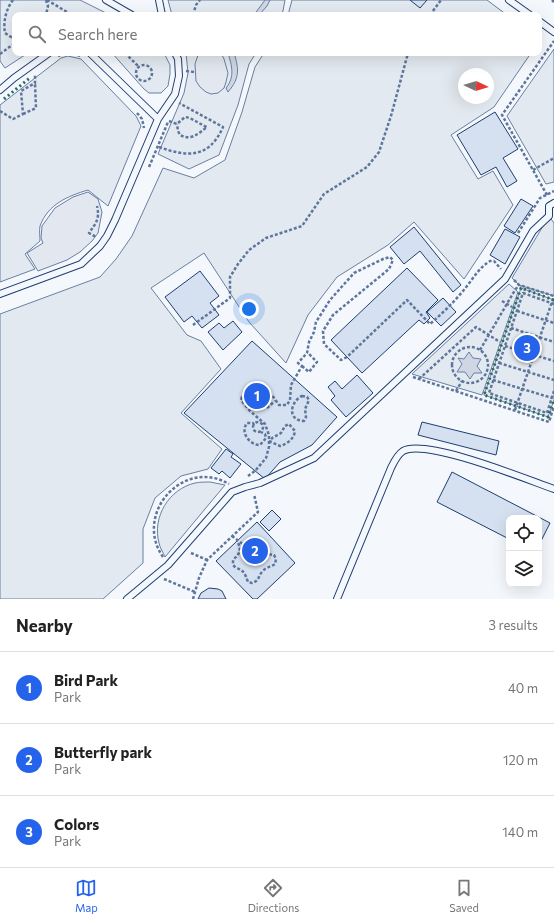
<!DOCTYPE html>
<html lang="en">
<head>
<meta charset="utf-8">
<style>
  body { margin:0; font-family:Commissioner,sans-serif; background:#f6f6f6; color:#222 }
  .controls { position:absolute; right:12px; bottom:12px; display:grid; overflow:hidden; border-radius:8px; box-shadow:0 4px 16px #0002 }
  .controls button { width:36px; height:36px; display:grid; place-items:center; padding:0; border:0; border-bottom:1px solid #e0e0e0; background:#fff; color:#222; font:20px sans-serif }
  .compass { position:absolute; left:458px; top:68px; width:36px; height:36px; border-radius:50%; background:#fff; box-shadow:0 4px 16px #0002; rotate:94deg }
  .you { position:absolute; left:249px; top:309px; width:14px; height:14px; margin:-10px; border:3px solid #fff; border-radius:50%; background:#1a73e8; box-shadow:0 0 0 6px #1a73e833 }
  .badge { display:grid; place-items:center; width:26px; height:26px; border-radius:50%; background:#2563eb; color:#fff; font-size:13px; font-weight:700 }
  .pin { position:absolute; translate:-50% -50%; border:2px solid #fff; box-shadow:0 1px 4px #0006 }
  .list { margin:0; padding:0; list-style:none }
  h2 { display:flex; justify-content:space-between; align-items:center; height:52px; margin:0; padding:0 16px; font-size:17px }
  h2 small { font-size:13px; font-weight:400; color:#767676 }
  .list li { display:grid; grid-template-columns:26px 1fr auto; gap:12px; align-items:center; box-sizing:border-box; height:72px; padding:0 16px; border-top:1px solid #e0e0e0 }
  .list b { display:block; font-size:15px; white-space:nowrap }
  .list p { margin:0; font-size:13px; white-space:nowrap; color:#767676 }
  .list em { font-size:13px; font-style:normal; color:#767676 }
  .icon { flex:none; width:22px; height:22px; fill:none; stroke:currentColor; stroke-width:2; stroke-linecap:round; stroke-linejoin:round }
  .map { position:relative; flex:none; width:554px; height:599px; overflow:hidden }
  .search { position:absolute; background:#fff; box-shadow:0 4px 16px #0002; left:12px; right:12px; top:12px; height:44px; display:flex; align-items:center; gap:10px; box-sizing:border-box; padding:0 14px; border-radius:8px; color:#767676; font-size:15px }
  .sheet { height:268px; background:#fff }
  nav { display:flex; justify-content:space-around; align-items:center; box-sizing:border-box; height:56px; border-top:1px solid #e0e0e0; background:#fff; font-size:11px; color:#767676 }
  nav a { display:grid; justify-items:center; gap:2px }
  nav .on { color:#2563eb }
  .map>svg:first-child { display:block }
  .green { fill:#e3e9f0; stroke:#687fa3; fill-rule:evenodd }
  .parking { fill:#e3e8f0; stroke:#687fa3 }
  .water { fill:#cfd7e4; stroke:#687fa3 }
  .building { fill:#d5e0f0; stroke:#1d3f73 }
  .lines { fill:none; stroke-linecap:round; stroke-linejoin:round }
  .lane-casing { stroke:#1d3f73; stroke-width:8 }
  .path { stroke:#5e769c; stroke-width:2.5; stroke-dasharray:3 2; stroke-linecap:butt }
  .lane { stroke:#f4f7fb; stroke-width:6 }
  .hedge { stroke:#2c6c60; stroke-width:3; stroke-dasharray:2 3; stroke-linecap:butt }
</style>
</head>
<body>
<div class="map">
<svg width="554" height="599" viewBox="0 0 554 599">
  <rect width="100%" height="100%" fill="#f4f7fb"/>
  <path class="green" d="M0 0H80L110 15H15V53H28L5 68 0 61Z
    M168 0H285L283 11 280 15H172Z
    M292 0H487L507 15H288Z
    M554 49V182L546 184 507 116Z
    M112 53H164L170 65V74L168 86 161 93H149L144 89Z
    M186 53H256L249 64 238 105 219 155 189 169 158 154 184 93 188 73Z
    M264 53H531L494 107 451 135 478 179 493 171 513 205 464 279 414 222 388 245 337 277 308 315 286 363 249 322 204 253 151 288 187 335 201 341 221 369 181 413 222 449 208 469 181 476 155 498 143 529V563L103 599H0V314L100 277 116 259 132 236 163 168 194 178 225 160 242 112 255 67ZM464 74H488V98H464Z
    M68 56 81 59 136 116 141 126 108 206 88 190C68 196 48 204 40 226 39 230 40 237 40 241L25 254 35 269 0 282V105L61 58Z
    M509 284 518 292 482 395 412 374Z
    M521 288 554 300V400L548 417 484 395Z
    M210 482 225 485 165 557C163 552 160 548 159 543 152 517 169 489 195 483 200 482 205 482 210 482Z"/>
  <path class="parking" d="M201 53H221L224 59 228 73 226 82 224 88 218 93 211 94 206 92 200 87 196 81 195 64 198 55Z
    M88 192 98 199 102 212 98 233 92 241 80 252 67 260 38 271 27 253 43 243 41 238 42 226 55 208 73 197Z
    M549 216 554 223V296L519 285 512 278Z"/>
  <path class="water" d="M265 0H270L267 6 259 15H254Z
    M228 53H234C239 69 240 78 228 92L226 88C235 77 232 66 228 53Z
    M469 352 473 358 481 359 477 366 482 373H474L470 379 465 372H457L462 364 458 358 464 359Z"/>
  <path class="building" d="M410 0H427L420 8Z
    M495 112 518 149 503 158 517 181 507 187 496 167 481 175 457 135Z
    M521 199 533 206 515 233 504 226Z
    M414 227 461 285 453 292 420 251 404 264 390 247Z
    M505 229 520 237 505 264 490 255Z
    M407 268 438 300 426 312 430 318 424 324 419 320 362 373 331 340Z
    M200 271 219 296 210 303 219 315 202 328 192 316 184 322 165 297Z
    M443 298 456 312 441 326 427 312Z
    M233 321 242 332 223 350 208 332 219 323 224 328Z
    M252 341 337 417 312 445 280 462 265 479 184 413Z
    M357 375 373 393 346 417 331 400 335 396 328 387 335 381 342 389Z
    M422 422 499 441 496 455 418 435Z
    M226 449 233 454 231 457 241 464 230 478 222 471 219 474 211 468Z
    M452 472 550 523 539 545V518H509V539L437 502Z
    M272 510 281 519 269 531 260 522Z
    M257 522 295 563 257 599H253L216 561Z
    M209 588 218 589 222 591 226 599H198L201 593Z"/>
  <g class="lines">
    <g class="lane-casing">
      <path id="lane" d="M106 0 132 15
        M159 0 162 15
        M509 0 530 15
        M539 21 554 32
        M90 53 158 119
        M0 90 14 78 49 53
        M0 294 81 264 100 246 107 236 115 220 158 119 175 94 179 76 178 59 175 53
        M127 599 168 565 232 492 245 487 260 483 314 458 505 279 533 231 549 216V206L554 203
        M337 599 391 468C394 462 397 455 403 451 426 438 528 480 554 489"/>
    </g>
    <path class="path" d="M13 0C6 9 3 22 5 33L11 37 15 38
      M46 0 48 6 46 15
      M47 0 72 15
      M552 0 554 2
      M193 15 196 5 200 0
      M430 15 441 0
      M125 53 139 67
      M0 54 15 43
      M58 56 66 53 82 56
      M136 73a8 8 0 1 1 16 0a8 8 0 1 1-16 0Z
      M186 71 194 72
      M0 111 13 119 23 114 21 91 35 83V74
      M137 113 142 119 144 128
      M23 114 36 108 35 83
      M169 121 177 124 185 117C193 118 199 124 207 127 198 134 191 141 180 135L178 131 177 124
      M159 147C187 157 209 159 223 127L179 103
      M149 167 168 122
      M533 170 554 158
      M547 195 502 115 554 41
      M518 233 540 198 554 191
      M95 235 94 236 89 233C96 223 100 219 97 206
      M514 280 519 285 554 296
      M502 301 512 307
      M554 304 523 293 489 393 547 413 554 391
      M517 311 554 323
      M193 325 230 298V277L238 264 249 250 266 238 302 226 324 194 367 167 379 152 391 116 408 53
      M511 328 554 342
      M505 346 554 361
      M452 365a18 18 0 1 1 36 0a18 18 0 1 1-36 0Z
      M480 350 515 290 519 285
      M499 363 554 380
      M302 366 309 372 317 362 308 353
      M413 377 549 422 554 406
      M419 379 476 327 500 342
      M493 380 552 398
      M456 391 462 381
      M302 396 307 397 309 400 305 409 306 417 304 421C286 420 291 401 302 396Z
      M267 408 275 401
      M515 410 554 296
      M253 427a5 5 0 1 1 10 0a5 5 0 1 1-10 0Z
      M254 425 253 423H247C240 432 249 445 260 445L266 438 265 434 261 432
      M269 441 280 446C287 444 294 439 295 431L289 424 285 426 281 433 272 438V441
      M248 476 255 471 266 458 269 447V435L265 424 250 411 241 400 242 397 269 393 272 395 279 405H287L290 400 291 385 302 366 298 363 307 353 309 342 314 332 316 322 330 300 354 273 383 259 390 257 393 260 389 269 333 315 323 331 324 344 341 360 347 357 407 300 430 324C443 313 456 300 467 286 474 277 480 267 490 261H494L501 269
      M232 536 244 545 250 544 255 540 262 543 263 551 268 554 274 555 276 559 275 564C271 567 266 567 263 571 258 575 260 581 252 583L248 582C245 574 244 570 236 568L233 565V560C240 553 242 550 237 541
      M191 553 207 560
      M163 557C133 514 183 457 229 484
      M164 579 195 592
      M193 599 199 578 207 560 258 512 254 494"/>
    <use href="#lane" class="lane"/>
    <path class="hedge" d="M4 99 31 77
      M554 300 521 288 484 395 548 417 554 400"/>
  </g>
</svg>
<div class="controls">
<button><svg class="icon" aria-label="locate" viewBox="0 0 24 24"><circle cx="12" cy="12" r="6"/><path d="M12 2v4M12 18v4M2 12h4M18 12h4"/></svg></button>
<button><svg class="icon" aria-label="layers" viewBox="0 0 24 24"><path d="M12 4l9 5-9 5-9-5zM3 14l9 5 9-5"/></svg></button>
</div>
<svg class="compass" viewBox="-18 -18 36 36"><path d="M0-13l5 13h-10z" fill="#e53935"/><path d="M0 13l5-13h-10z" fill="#767676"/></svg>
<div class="you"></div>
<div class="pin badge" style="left:257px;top:396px">1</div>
<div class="pin badge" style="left:255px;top:551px">2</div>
<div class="pin badge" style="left:527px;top:348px">3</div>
<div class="search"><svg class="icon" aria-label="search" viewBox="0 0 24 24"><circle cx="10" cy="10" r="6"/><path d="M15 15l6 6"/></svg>Search here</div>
</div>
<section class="sheet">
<h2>Nearby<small>3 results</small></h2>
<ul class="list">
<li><span class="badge">1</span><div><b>Bird Park</b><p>Park</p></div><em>40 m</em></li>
<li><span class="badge">2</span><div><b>Butterfly park</b><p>Park</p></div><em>120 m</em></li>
<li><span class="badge">3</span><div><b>Colors</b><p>Park</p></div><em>140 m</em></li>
</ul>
</section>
<nav>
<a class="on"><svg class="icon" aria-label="map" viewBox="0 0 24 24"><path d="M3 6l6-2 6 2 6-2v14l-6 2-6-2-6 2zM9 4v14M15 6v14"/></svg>Map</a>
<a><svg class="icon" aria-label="directions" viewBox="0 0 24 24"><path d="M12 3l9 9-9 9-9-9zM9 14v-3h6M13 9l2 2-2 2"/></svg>Directions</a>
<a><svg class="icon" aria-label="saved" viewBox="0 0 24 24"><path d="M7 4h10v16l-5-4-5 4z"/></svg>Saved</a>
</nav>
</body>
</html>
